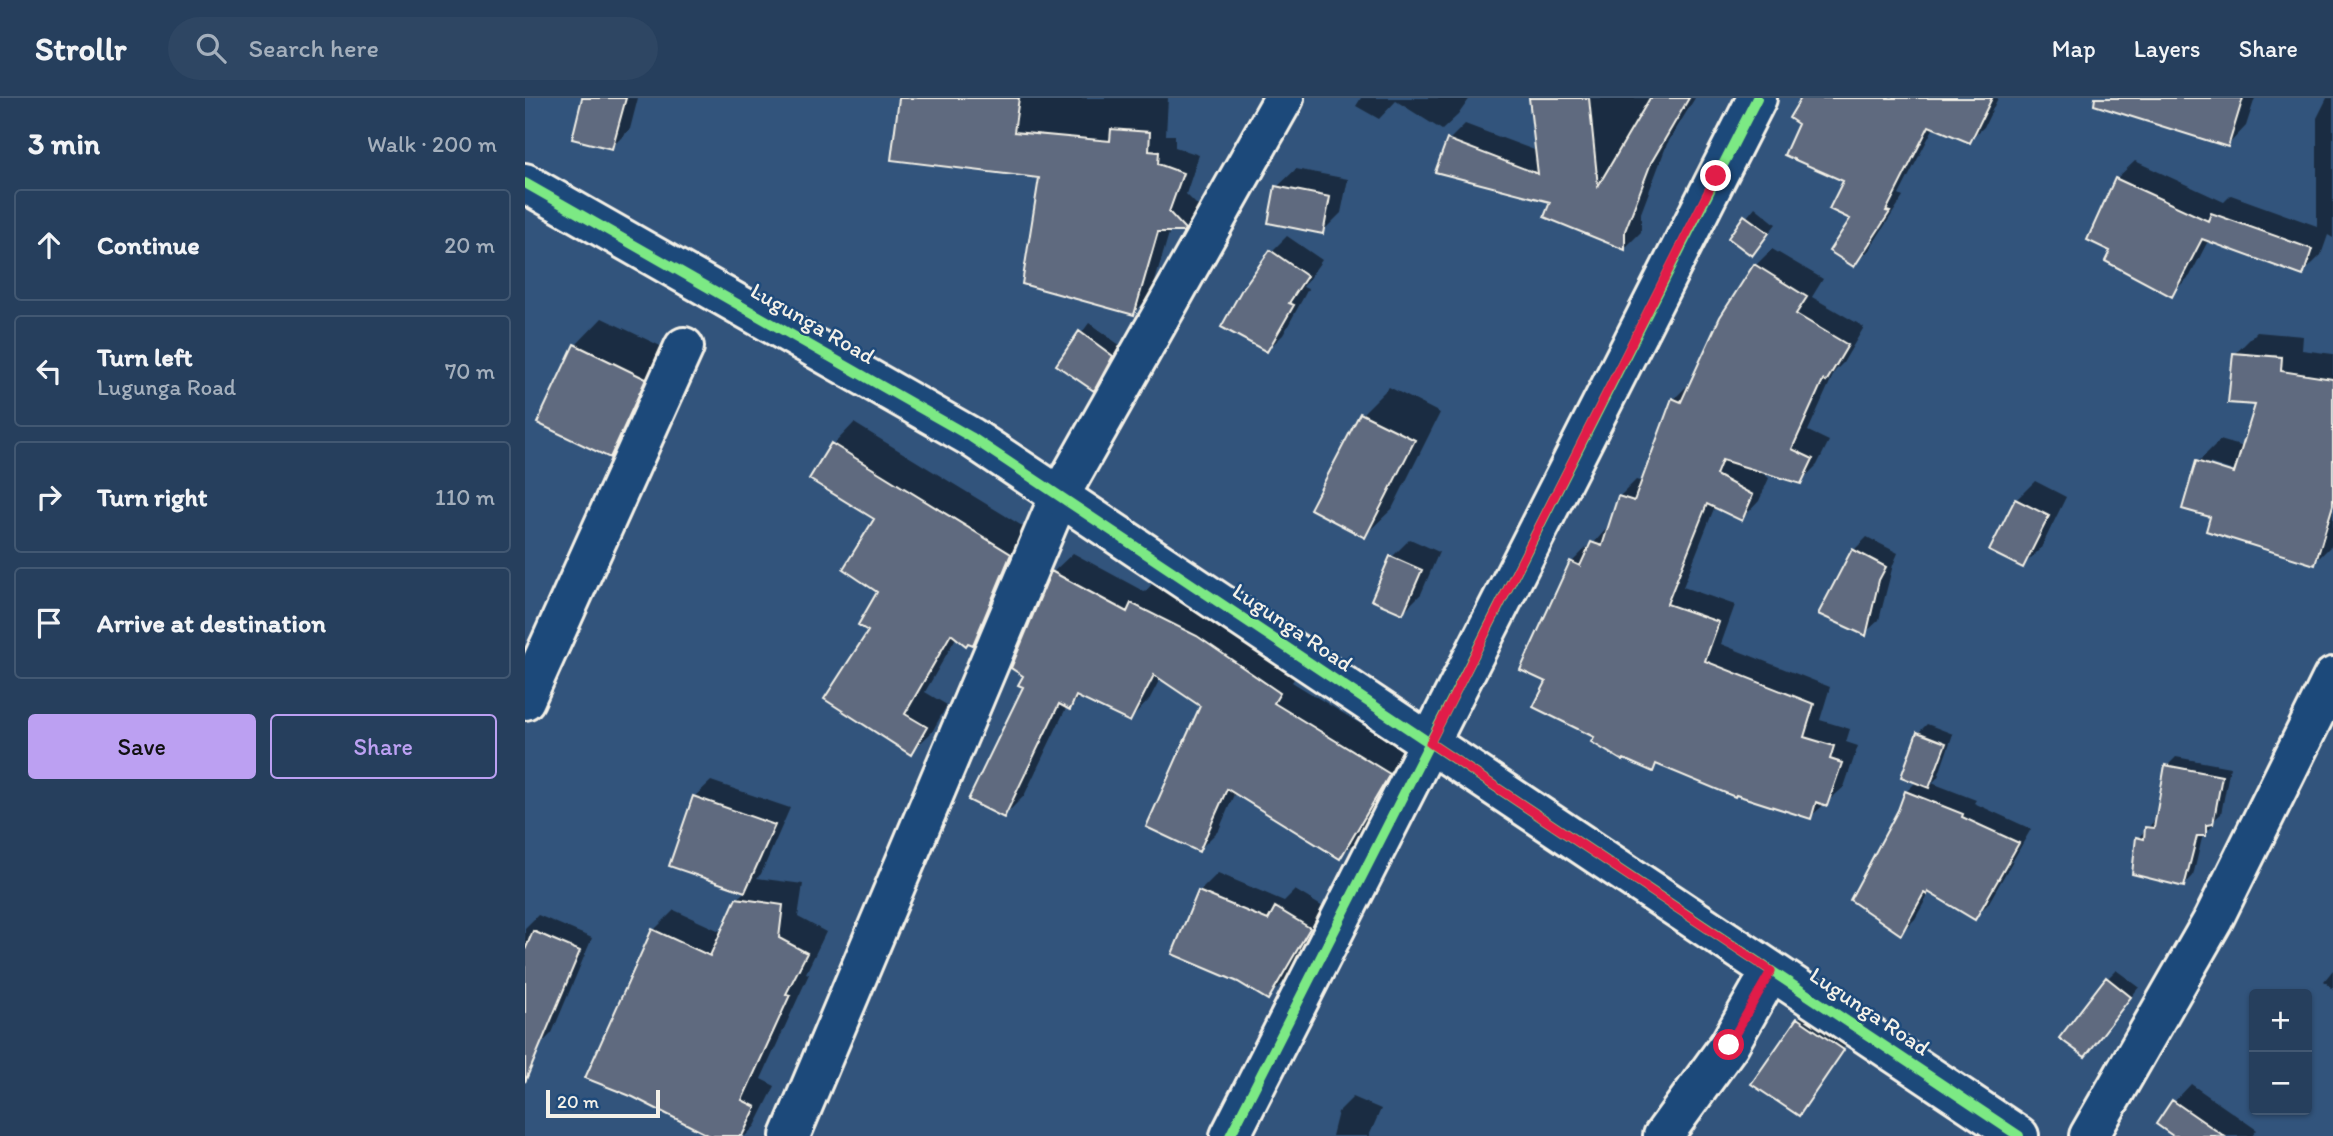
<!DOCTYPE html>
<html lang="en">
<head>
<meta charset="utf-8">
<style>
  body { margin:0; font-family:Itim,sans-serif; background:#2e4663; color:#f1f3f6 }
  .controls { position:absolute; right:21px; bottom:21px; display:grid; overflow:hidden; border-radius:7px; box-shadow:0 2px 5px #0004 }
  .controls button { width:63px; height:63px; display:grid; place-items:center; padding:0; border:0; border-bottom:2px solid #425872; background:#263f5d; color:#f1f3f6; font:35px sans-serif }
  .scale { position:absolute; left:21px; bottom:18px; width:114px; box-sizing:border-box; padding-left:7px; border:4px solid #f4f1e8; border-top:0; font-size:19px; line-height:24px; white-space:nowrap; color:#f4f1e8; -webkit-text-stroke:5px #1f4a7a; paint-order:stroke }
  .stop { position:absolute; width:21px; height:21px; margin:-16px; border:5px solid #e11d48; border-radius:50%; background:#fff }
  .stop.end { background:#e11d48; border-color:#fff; box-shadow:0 2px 7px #0008 }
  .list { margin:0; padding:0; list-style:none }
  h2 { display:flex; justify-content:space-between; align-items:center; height:91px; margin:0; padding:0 28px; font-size:30px }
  h2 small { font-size:23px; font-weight:400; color:#a4afbc }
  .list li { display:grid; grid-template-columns:46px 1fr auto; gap:21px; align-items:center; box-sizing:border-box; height:112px; margin:0 14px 14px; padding:0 14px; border:2px solid #425872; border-radius:7px }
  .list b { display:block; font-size:26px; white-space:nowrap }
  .list p { margin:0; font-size:23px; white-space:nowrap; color:#a4afbc }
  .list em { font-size:23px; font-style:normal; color:#a4afbc }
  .actions { display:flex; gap:14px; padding:21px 28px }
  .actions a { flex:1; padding:16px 0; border:2px solid #bca0f2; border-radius:7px; text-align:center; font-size:24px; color:#bca0f2 }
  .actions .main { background:#bca0f2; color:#111 }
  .icon { flex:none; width:38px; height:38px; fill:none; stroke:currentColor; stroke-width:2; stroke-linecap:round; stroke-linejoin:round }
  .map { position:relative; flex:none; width:1808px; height:1038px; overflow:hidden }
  header { display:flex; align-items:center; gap:42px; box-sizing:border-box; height:98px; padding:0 35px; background:#263f5d; border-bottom:2px solid #425872 }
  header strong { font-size:33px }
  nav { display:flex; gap:38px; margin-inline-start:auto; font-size:24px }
  .search { width:490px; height:63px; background:#2e4663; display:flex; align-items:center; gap:18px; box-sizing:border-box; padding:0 24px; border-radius:38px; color:#a4afbc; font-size:26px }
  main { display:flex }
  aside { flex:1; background:#263f5d }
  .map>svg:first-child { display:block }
  .shadow { fill:#0007; fill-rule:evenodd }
  .building { fill:#5f6b7f; stroke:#f4f1e8; stroke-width:2 }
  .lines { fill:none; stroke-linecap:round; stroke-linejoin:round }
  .street-casing { stroke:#f4f1e8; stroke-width:44 }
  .secondary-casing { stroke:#f4f1e8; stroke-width:44 }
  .street { stroke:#1f4a7a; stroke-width:38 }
  .secondary { stroke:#1f4a7a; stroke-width:38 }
  .cycleway-casing { stroke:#1f4a7a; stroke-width:15 }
  .cycleway { stroke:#7ce984; stroke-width:10 }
  .route { stroke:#e11d48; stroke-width:9 }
  .labels { text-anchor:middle; stroke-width:5; stroke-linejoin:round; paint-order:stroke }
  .street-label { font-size:23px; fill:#f4f1e8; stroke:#1f4a7a }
</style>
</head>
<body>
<header>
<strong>Strollr</strong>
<div class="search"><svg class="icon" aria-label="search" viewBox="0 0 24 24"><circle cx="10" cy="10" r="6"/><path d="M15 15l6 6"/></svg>Search here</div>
<nav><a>Map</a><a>Layers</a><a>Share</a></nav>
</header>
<main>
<aside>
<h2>3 min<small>Walk · 200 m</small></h2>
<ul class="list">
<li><svg class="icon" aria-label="ahead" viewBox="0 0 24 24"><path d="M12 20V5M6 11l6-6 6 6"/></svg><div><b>Continue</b></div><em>20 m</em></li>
<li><svg class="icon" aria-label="left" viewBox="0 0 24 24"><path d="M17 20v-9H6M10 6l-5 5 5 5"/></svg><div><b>Turn left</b><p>Lugunga Road</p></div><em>70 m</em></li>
<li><svg class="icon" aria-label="right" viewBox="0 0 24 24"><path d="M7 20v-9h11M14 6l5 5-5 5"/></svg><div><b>Turn right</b></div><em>110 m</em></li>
<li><svg class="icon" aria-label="arrive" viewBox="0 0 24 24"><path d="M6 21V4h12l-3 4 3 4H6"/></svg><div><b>Arrive at destination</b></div></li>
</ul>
<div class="actions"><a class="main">Save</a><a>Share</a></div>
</aside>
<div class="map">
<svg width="1808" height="1038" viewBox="0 0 1808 1038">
  <rect width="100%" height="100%" fill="#32547c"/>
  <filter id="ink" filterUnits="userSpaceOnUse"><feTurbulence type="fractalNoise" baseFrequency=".0143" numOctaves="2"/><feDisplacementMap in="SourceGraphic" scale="14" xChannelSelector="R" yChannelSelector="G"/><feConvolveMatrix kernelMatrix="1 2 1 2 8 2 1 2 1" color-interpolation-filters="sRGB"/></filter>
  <g filter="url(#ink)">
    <path class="shadow" d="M59 0H113L105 31 87 49Z
      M376 0H643L641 37H650V49L674 57 661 96 677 112 658 132H645L626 197 609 215 516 79Z
      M836 0H945L933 17 917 32 871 3 854 21 831 8Z
      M1005 0H1170L1142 46 1116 115V134L1100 150 1027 103 924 42 940 26 1012 53Z
      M1278 0H1473L1459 29 1444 43 1409 29 1374 97 1378 99 1344 152 1329 167 1327 120 1320 82 1275 25Z
      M1627 0H1730L1721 28 1703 47Z
      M1802 0H1808V140L1803 137 1796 157 1777 176 1684 141 1665 178 1646 196 1588 153 1591 81 1610 63 1699 104 1706 97 1792 128V20Z
      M771 71 823 81 816 115 797 134 752 89Z
      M1230 109 1251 126 1227 156 1205 140Z
      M762 138 797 162 778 189 783 191 758 237 742 252 747 153Z
      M1247 151 1298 181 1287 199 1339 229 1318 265 1310 273 1283 333 1304 343 1292 367 1275 384 1230 370 1244 380 1234 403 1217 421 1190 408 1158 489 1210 507 1196 546 1305 589 1295 622 1325 631 1321 644 1333 648 1319 689 1285 719 1133 665 1127 672 1072 639 1023 583 1047 464 1064 447 1066 448 1084 428 1094 399 1111 382 1118 384 1149 301 1166 284 1230 168Z
      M77 220 146 253 111 331 85 358 14 324 51 247Z
      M564 225 596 248 578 282 569 290 533 267Z
      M1732 234 1778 238 1777 252 1808 256V446L1789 465 1687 418 1673 364 1695 342 1719 349 1732 306 1710 256ZM1684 365 1718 376 1717 379 1684 369Z
      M864 289 915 315 867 411 840 437 788 411 837 316Z
      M329 325 507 434 469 524 448 545 432 538 400 594 422 607 407 634 385 655 345 533 354 493 351 420 308 347Z
      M1510 383 1541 399 1516 450 1498 468 1491 402Z
      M1342 439 1373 455 1368 467 1354 522 1340 535 1295 515 1329 452Z
      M885 441 914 454 896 496 878 514 867 459Z
      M548 455 620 494 627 486 692 519 774 574 767 584 883 655 835 739 815 759 710 694 694 732 674 752 678 608 636 579 624 602 605 622 556 598 545 609 542 608 499 698 479 718 501 589 500 577 528 474Z
      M1402 626 1428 636 1413 679 1407 685 1451 702 1449 705 1506 731 1463 806 1450 819 1405 794 1390 821 1376 835 1375 712 1381 694 1392 683 1393 635Z
      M1651 659 1705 669 1696 716 1689 722V727L1678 736 1668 778 1659 787 1613 740 1631 721 1642 668Z
      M186 683 265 710 236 776 232 780 278 786 273 819 301 834 281 875 284 876 236 981 250 988 230 1028 220 1038H189L129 832 149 812 197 834 212 801 221 792 169 699Z
      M693 775 759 803 770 792 803 812 761 881 743 900 674 794Z
      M13 817 67 840 27 935 14 948 0 944V830Z
      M1591 872 1614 889 1569 947 1582 881Z
      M1808 872V891L1799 883Z
      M1292 902 1333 931 1285 993 1229 986 1273 921Z
      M1666 986 1732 1032 1727 1038H1651L1649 1004Z
      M828 999 856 1011 844 1038H807L813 1014Z"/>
    <path class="building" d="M57 0H101L87 51 47 41Z
      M374 0H494L489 34 585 43 586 31 625 34 624 53 634 54 633 66 658 75 644 114 660 131 658 134H633L609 217 497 186 514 80 366 62Z
      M1004 0H1064L1073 88 1125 0H1164L1126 65 1100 133V152L1019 119 1025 104 910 74 922 41 1013 76Z
      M1276 0H1467L1445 45 1404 28 1361 113 1365 114 1329 169 1304 153 1325 121 1304 111 1318 83 1259 57 1273 26 1264 20Z
      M1570 0H1718L1703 49 1569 7Z
      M1590 80 1683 123 1686 115 1787 151 1778 178 1677 141 1647 199 1580 163 1585 153 1562 142Z
      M750 88 805 99 798 136 743 125Z
      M1219 117 1244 135 1227 158 1203 140Z
      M745 152 782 178 764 205 769 207 742 254 696 229 716 193Z
      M1229 166 1282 199 1271 216 1323 247 1301 284 1298 282 1267 351 1288 361 1276 386 1197 362 1191 377 1228 397 1217 423 1182 406 1142 506 1194 524 1180 563 1289 606 1279 639 1309 648 1305 661 1317 665 1302 708 1291 704 1286 721 1211 697 1210 699 1131 666 1128 674 1099 661 1098 663 1066 644 1069 639 1008 609 1021 584 995 572 1045 463 1055 468 1066 444 1077 448 1093 398 1109 403 1147 300 1156 304 1195 219Z
      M554 233 588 258 569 293 531 267Z
      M49 246 121 281 85 360 12 325Z
      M1708 255 1757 259 1756 273 1808 281V407L1790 467 1681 433 1685 419 1657 411 1671 363 1709 375 1730 307 1703 305Z
      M835 315 890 342 840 440 785 411Z
      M306 345 486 456 448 547 443 545 441 548 426 536 380 616 402 629 386 657 299 601 343 533 333 527 352 494 318 471 349 421 284 381Z
      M1490 401 1524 418 1498 470 1464 453Z
      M1327 451 1361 469 1354 482 1341 538 1293 516Z
      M865 458 897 472 878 516 846 502Z
      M526 473 602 514 606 505 672 538 755 595 749 605 865 676 815 761 702 691 674 754 621 729 675 608 629 577 605 624 551 598 545 612 534 606 479 720 443 702 498 589 493 587 498 578 486 570Z
      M1392 634 1421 645 1404 690 1376 679Z
      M1640 667 1697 678 1688 726 1681 727V738H1672L1659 789 1607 776 1611 739 1619 741 1620 729 1629 730Z
      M1380 693 1438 716 1437 719 1494 745 1450 822 1403 794 1402 797 1399 795 1376 837 1325 802 1373 712Z
      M168 698 250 727 220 794 144 768Z
      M673 793 743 822 750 809 785 830 743 902 713 884 647 856Z
      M211 800 258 807 254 840 282 855 261 896 265 897 217 1002 231 1009 217 1038H185L108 999 60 980 127 831 185 858Z
      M8 833 55 853 0 984V852Z
      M1581 879 1606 899 1560 959 1534 940Z
      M1272 920 1319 952 1274 1018 1226 986Z
      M1647 1002 1699 1038H1648L1631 1026Z"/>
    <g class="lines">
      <g class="street-casing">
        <path id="street" d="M0 602 159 249
          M265 1038 534 399 759 0
          M705 1038 1232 0
          M1138 1038 1204 947 1246 873
          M1564 1038 1688 822 1808 579"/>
      </g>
      <g class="secondary-casing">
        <path id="secondary" d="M0 85 446 339 1494 1038"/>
      </g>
      <use href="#street" class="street"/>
      <use href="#secondary" class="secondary"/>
      <g class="cycleway-casing">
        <path id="cycleway" d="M0 85 446 339 1494 1038
          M705 1038 1232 0"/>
      </g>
      <use href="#cycleway" class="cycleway"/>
    </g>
  </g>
  <g class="lines" filter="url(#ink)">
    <path class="route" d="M1191 78 905 645 1246 873 1204 947"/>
  </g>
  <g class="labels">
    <g class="street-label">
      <text transform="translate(288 225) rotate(30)" y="8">Lugunga Road</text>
      <text transform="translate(768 529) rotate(34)" y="8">Lugunga Road</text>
      <text transform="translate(1345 913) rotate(34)" y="8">Lugunga Road</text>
    </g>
  </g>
</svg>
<div class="controls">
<button>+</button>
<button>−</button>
</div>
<div class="scale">20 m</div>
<div class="stop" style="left:1204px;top:947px"></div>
<div class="stop end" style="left:1191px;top:78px"></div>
</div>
</main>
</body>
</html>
